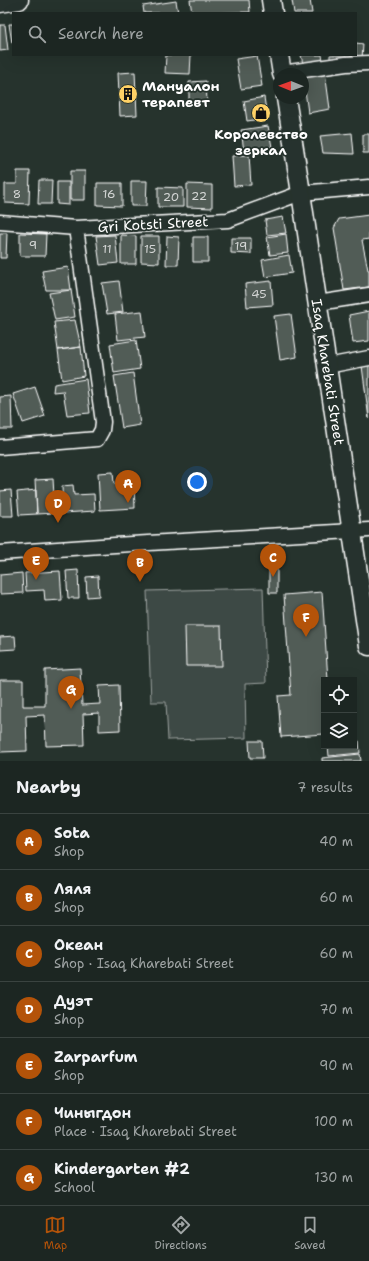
<!DOCTYPE html>
<html lang="en">
<head>
<meta charset="utf-8">
<style>
  body { margin:0; font-family:"Shantell Sans",sans-serif; background:#29322f; color:#f1f3f6 }
  .controls { position:absolute; right:12px; bottom:12px; display:grid; overflow:hidden; border-radius:0px; box-shadow:0 4px 16px #0002 }
  .controls button { width:36px; height:36px; display:grid; place-items:center; padding:0; border:0; border-bottom:1px solid #3a4340; background:#1c2622; color:#f1f3f6; font:20px sans-serif }
  .compass { position:absolute; left:273px; top:68px; width:36px; height:36px; border-radius:50%; background:#1c2622; box-shadow:0 4px 16px #0002; rotate:271deg }
  .you { position:absolute; left:197px; top:482px; width:14px; height:14px; margin:-10px; border:3px solid #fff; border-radius:50%; background:#1a73e8; box-shadow:0 0 0 6px #1a73e833 }
  .badge { display:grid; place-items:center; width:26px; height:26px; border-radius:50%; background:#b45309; color:#fff; font-size:13px; font-weight:700 }
  .pin { position:absolute; translate:-50% -33px; filter:drop-shadow(0 1px 2px #0008) }
  .pin::after { content:''; position:absolute; top:21px; width:14px; height:12px; background:inherit; clip-path:polygon(0 0,100% 0,50% 100%) }
  .list { margin:0; padding:0; list-style:none }
  h2 { display:flex; justify-content:space-between; align-items:center; height:52px; margin:0; padding:0 16px; font-size:17px }
  h2 small { font-size:13px; font-weight:400; color:#a0a5a5 }
  .list li { display:grid; grid-template-columns:26px 1fr auto; gap:12px; align-items:center; box-sizing:border-box; height:56px; padding:0 16px; border-top:1px solid #3a4340 }
  .list b { display:block; font-size:15px; white-space:nowrap }
  .list p { margin:0; font-size:13px; white-space:nowrap; color:#a0a5a5 }
  .list em { font-size:13px; font-style:normal; color:#a0a5a5 }
  .icon { flex:none; width:22px; height:22px; fill:none; stroke:currentColor; stroke-width:2; stroke-linecap:round; stroke-linejoin:round }
  .map { position:relative; flex:none; width:369px; height:761px; overflow:hidden }
  .search { position:absolute; background:#1c2622; box-shadow:0 4px 16px #0002; left:12px; right:12px; top:12px; height:44px; display:flex; align-items:center; gap:10px; box-sizing:border-box; padding:0 14px; border-radius:0px; color:#a0a5a5; font-size:15px }
  .sheet { height:444px; background:#1c2622 }
  nav { display:flex; justify-content:space-around; align-items:center; box-sizing:border-box; height:56px; border-top:1px solid #3a4340; background:#1c2622; font-size:11px; color:#a0a5a5 }
  nav a { display:grid; justify-items:center; gap:2px }
  nav .on { color:#b45309 }
  .map>svg:first-child { display:block }
  .green { fill:#3e4944; stroke:#9ea4a2 }
  .building { fill:#515c57; stroke:#fff }
  .lines { fill:none; stroke-linecap:round; stroke-linejoin:round }
  .minor-casing { stroke:#fff; stroke-width:17 }
  .major-casing { stroke:#fff; stroke-width:21 }
  .minor { stroke:#26332d; stroke-width:14 }
  .major { stroke:#26332d; stroke-width:18 }
  .labels { text-anchor:middle; stroke-width:3.5; stroke-linejoin:round; paint-order:stroke }
  .number-label { font-size:12px; fill:#d4d6d5 }
  .poi-label { font-size:14px; font-weight:bold; fill:#fff; stroke:#26332d; text-anchor:start }
  .street-label { font-size:14px; fill:#fff; stroke:#26332d }
</style>
</head>
<body>
<div class="map">
<svg width="369" height="761" viewBox="0 0 369 761">
  <rect width="100%" height="100%" fill="#26332d"/>
  <filter id="ink" filterUnits="userSpaceOnUse"><feTurbulence type="fractalNoise" baseFrequency=".025" numOctaves="2"/><feDisplacementMap in="SourceGraphic" scale="8" xChannelSelector="R" yChannelSelector="G"/><feConvolveMatrix kernelMatrix="1 2 1 2 8 2 1 2 1" color-interpolation-filters="sRGB"/></filter>
  <g filter="url(#ink)">
    <path class="green" d="M263 588 266 683 245 684 246 738 168 740 166 702H151L147 591Z"/>
    <path class="building" d="M190 0H249L250 12 192 13Z
      M292 0H310L312 13H294Z
      M176 1 178 13H144L143 6Z
      M9 24H13V43H12Z
      M0 25H5L8 50 0 51Z
      M356 43 363 44 362 60 330 59V55H356Z
      M166 55H191L190 74 165 73Z
      M301 55H322L323 61 303 64Z
      M257 56 262 86 241 89 236 59Z
      M135 72 137 115 120 116 118 73Z
      M325 72 330 109 308 113 303 75Z
      M206 81 207 102H189V82Z
      M264 97 267 118 247 121 244 101Z
      M268 126 272 147 244 151 241 130Z
      M352 133 354 154 323 153 320 136Z
      M363 134H369V153H363Z
      M249 155 251 185 234 186 232 156Z
      M17 171H30L29 204 5 203V184H17Z
      M70 171H85V200H70Z
      M39 180H52L51 204H38Z
      M131 181H147L146 206H131Z
      M57 182H69V205L57 204Z
      M97 183H122V206L97 205Z
      M187 184 212 185V208L187 207Z
      M158 187 183 188V207H158Z
      M369 215V239L362 240 368 270H369V287L344 290 334 228 339 219Z
      M283 217 286 233 267 235 265 220Z
      M0 233H7L6 258H0Z
      M20 233 46 234 45 256H20Z
      M286 234 288 253 270 255 267 237Z
      M115 235 118 263 100 265 96 236Z
      M121 235 136 236V264H121Z
      M141 236H159V263L141 262Z
      M167 236 179 237 178 265H166Z
      M193 237H208V262H193Z
      M231 238H251V254L231 253Z
      M289 255 292 273 265 277 262 260Z
      M68 267 71 290H46L42 271Z
      M119 281 123 312 107 314 102 283Z
      M271 281 273 305 247 307 245 284Z
      M71 290 75 317 55 320 49 293Z
      M142 311 145 337 118 340 115 314Z
      M369 311V341L353 343 349 315Z
      M291 314 297 357 280 360 274 316Z
      M75 320 81 347 58 350 54 322Z
      M136 340 140 369 114 373 110 344Z
      M81 347 84 376 62 380 58 350Z
      M369 365V419L362 366Z
      M133 373 140 425 122 428 114 376Z
      M86 379 90 413 67 415 63 391 53 392 54 384Z
      M35 387 45 416 23 423 13 394Z
      M11 396 12 429H0V397Z
      M113 472 114 484 134 483 135 508 100 510 98 473Z
      M53 479 55 513 37 514 35 480Z
      M73 485 74 495 94 494 95 511 63 513 62 486Z
      M11 490 13 516H0V491Z
      M36 490 37 514 19 515 17 492Z
      M268 560H274V565H268Z
      M269 567H277V593H269Z
      M78 570 79 598H68L66 571Z
      M60 571 62 600 45 601 44 590 26 591 25 573Z
      M22 573 23 593 0 594V575Z
      M98 576 99 596 87 597 86 577Z
      M322 592 328 680H324V734L281 737 278 696 291 695 284 595Z
      M185 626H221L222 666H186Z
      M15 636 16 649 0 650V637Z
      M80 668 82 705 100 704 99 686 119 685 120 730 99 731V713L83 714 84 745 46 746 45 715 26 716 27 751 0 752V680H23V706H45V670Z
      M249 741H262L263 758H250Z
      M354 741H359L360 753 329 756 328 746H354Z
      M360 754 361 761H322V758Z"/>
    <g class="lines">
      <g class="minor-casing">
        <path id="minor" d="M282 73 346 64 369 63
          M0 222 76 228 228 220 301 193 369 187
          M318 303 369 295
          M327 366 369 358
          M0 447 97 439 102 430 103 422 76 228
          M0 553 115 545 369 530"/>
      </g>
      <g class="major-casing">
        <path id="major" d="M271 0 273 13
          M0 3 19 0
          M279 55 282 74
          M286 98 301 193 369 646"/>
      </g>
      <use href="#minor" class="minor"/>
      <use href="#major" class="major"/>
    </g>
  </g>
  <defs>
    <g id="building-disc" transform="scale(1)"><circle r="9.5" fill="#ffd166" stroke="#26332d"/><path d="M-4-6H4V6H1V3H-1V6H-4ZM-2.5-4.3h1.7v1.8h-1.7ZM.8-4.3h1.7v1.8H.8ZM-2.5-1h1.7V.8h-1.7ZM.8-1h1.7V.8H.8Z" fill="#111"/></g>
    <g id="shop-disc" transform="scale(1)"><circle r="9.5" fill="#ffd166" stroke="#26332d"/><path d="M-5-2.5h2.3a2.7 3.5 0 0 1 5.4 0H5L5.5 6h-11ZM-1.5-2.5h3a1.5 2.3 0 0 0-3 0Z" fill="#111"/></g>
  </defs>
  <g fill-rule="evenodd">
    <use href="#building-disc" x="128" y="94"/>
    <use href="#shop-disc" x="261" y="113"/>
  </g>
  <g class="labels">
    <g class="number-label">
      <text x="17" y="198">8</text>
      <text x="109" y="198">16</text>
      <text x="199" y="200">22</text>
      <text x="171" y="201">20</text>
      <text x="33" y="249">9</text>
      <text x="241" y="250">19</text>
      <text x="107" y="253">11</text>
      <text x="150" y="253">15</text>
      <text x="259" y="298">45</text>
    </g>
    <g class="poi-label">
      <text x="142" y="91">Мануалон<tspan x="142" dy="16">терапевт</tspan></text>
      <text x="261" y="139" text-anchor="middle">Королевство<tspan x="261" dy="16">зеркал</tspan></text>
    </g>
    <g class="street-label">
      <text transform="translate(153 224) rotate(-3)" y="5">Gri Kotsti Street</text>
      <text transform="translate(328 372) rotate(81)" y="5">Isaq Kharebati Street</text>
    </g>
  </g>
</svg>
<div class="controls">
<button><svg class="icon" aria-label="locate" viewBox="0 0 24 24"><circle cx="12" cy="12" r="6"/><path d="M12 2v4M12 18v4M2 12h4M18 12h4"/></svg></button>
<button><svg class="icon" aria-label="layers" viewBox="0 0 24 24"><path d="M12 4l9 5-9 5-9-5zM3 14l9 5 9-5"/></svg></button>
</div>
<svg class="compass" viewBox="-18 -18 36 36"><path d="M0-13l5 13h-10z" fill="#e53935"/><path d="M0 13l5-13h-10z" fill="#a0a5a5"/></svg>
<div class="you"></div>
<div class="pin badge" style="left:128px;top:503px">A</div>
<div class="pin badge" style="left:140px;top:582px">B</div>
<div class="pin badge" style="left:273px;top:577px">C</div>
<div class="pin badge" style="left:58px;top:523px">D</div>
<div class="pin badge" style="left:36px;top:580px">E</div>
<div class="pin badge" style="left:306px;top:637px">F</div>
<div class="pin badge" style="left:71px;top:709px">G</div>
<div class="search"><svg class="icon" aria-label="search" viewBox="0 0 24 24"><circle cx="10" cy="10" r="6"/><path d="M15 15l6 6"/></svg>Search here</div>
</div>
<section class="sheet">
<h2>Nearby<small>7 results</small></h2>
<ul class="list">
<li><span class="badge">A</span><div><b>Sota</b><p>Shop</p></div><em>40 m</em></li>
<li><span class="badge">B</span><div><b>Ляля</b><p>Shop</p></div><em>60 m</em></li>
<li><span class="badge">C</span><div><b>Океан</b><p>Shop · Isaq Kharebati Street</p></div><em>60 m</em></li>
<li><span class="badge">D</span><div><b>Дуэт</b><p>Shop</p></div><em>70 m</em></li>
<li><span class="badge">E</span><div><b>Zarparfum</b><p>Shop</p></div><em>90 m</em></li>
<li><span class="badge">F</span><div><b>Чиныгдон</b><p>Place · Isaq Kharebati Street</p></div><em>100 m</em></li>
<li><span class="badge">G</span><div><b>Kindergarten #2</b><p>School</p></div><em>130 m</em></li>
</ul>
</section>
<nav>
<a class="on"><svg class="icon" aria-label="map" viewBox="0 0 24 24"><path d="M3 6l6-2 6 2 6-2v14l-6 2-6-2-6 2zM9 4v14M15 6v14"/></svg>Map</a>
<a><svg class="icon" aria-label="directions" viewBox="0 0 24 24"><path d="M12 3l9 9-9 9-9-9zM9 14v-3h6M13 9l2 2-2 2"/></svg>Directions</a>
<a><svg class="icon" aria-label="saved" viewBox="0 0 24 24"><path d="M7 4h10v16l-5-4-5 4z"/></svg>Saved</a>
</nav>
</body>
</html>
